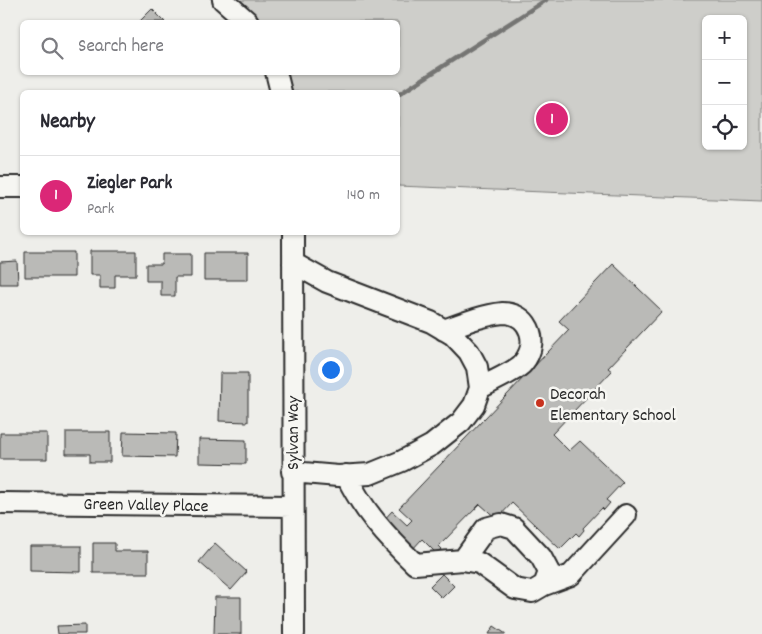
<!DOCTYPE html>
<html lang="en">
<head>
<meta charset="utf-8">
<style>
  body { margin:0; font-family:Dekko,sans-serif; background:#f7f7f7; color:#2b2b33 }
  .controls { position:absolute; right:15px; top:15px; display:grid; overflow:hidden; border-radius:8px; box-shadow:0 1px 4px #0004 }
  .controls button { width:45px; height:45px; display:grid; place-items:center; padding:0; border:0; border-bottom:1px solid #e1e1e2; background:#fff; color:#2b2b33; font:25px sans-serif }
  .you { position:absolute; left:330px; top:369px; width:18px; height:18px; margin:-12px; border:4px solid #fff; border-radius:50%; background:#1a73e8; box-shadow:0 0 0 8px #1a73e833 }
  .badge { display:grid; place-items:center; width:32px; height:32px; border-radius:50%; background:#db2777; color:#fff; font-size:16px; font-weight:700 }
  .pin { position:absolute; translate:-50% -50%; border:2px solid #fff; box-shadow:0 1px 5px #0006 }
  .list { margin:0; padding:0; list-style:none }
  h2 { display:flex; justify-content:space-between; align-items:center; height:65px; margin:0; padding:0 20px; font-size:21px }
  h2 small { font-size:16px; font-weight:400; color:#7c7c81 }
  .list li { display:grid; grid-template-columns:32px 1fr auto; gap:15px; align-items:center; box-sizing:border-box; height:80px; padding:0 20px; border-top:1px solid #e1e1e2 }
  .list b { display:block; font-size:19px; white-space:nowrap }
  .list p { margin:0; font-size:16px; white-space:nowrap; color:#7c7c81 }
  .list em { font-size:16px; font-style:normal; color:#7c7c81 }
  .icon { flex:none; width:28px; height:28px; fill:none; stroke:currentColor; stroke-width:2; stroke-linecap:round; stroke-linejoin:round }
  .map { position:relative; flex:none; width:762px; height:634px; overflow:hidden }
  .search { position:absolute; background:#fff; box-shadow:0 1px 4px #0004; left:20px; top:20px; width:380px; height:55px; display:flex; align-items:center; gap:12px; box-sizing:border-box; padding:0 18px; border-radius:8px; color:#7c7c81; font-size:19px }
  .panel { position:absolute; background:#fff; box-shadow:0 1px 4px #0004; left:20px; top:90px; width:380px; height:145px; border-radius:8px }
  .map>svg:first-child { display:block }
  .green { fill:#cececa; stroke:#7c7c7a; fill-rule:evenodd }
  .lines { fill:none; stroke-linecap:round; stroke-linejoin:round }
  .stream { stroke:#757573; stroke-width:4.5 }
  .building { fill:#babab7; stroke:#2b2b2b }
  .minor-casing { stroke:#2b2b2b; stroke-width:24 }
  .minor { stroke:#f6f6f2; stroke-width:20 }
  .poi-dot { fill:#c8321e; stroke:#f6f6f2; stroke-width:2 }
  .labels { text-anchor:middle; stroke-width:5; stroke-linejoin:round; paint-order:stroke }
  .poi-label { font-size:18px; fill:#2b2b2b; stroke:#f6f6f2; text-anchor:start }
  .street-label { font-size:18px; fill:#2b2b2b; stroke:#f6f6f2 }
</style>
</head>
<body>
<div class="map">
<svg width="762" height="634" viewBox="0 0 762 634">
  <rect width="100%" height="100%" fill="#eeeeea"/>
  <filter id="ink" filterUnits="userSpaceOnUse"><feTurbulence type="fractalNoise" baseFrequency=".02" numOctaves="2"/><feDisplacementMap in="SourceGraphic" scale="10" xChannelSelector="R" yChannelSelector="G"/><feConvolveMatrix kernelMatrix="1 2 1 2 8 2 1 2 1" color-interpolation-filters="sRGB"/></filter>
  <g filter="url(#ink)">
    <path class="green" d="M223 0H762V201L398 186V92H281L276 73 398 72V22H248ZM706 19H743V146H706Z"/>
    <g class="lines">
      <path class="stream" d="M398 95 546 0"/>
    </g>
    <path class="building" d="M152 9 165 22H139Z
      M90 251H136V275H115V288H100V275H90Z
      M25 252H74V277H25Z
      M204 253H248V280H204Z
      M162 254H191V277H175V296H161V281H146V264H162Z
      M17 261 18 284H0V262Z
      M613 264 662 311 608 368 612 371 552 434 569 451 580 441 623 482 606 500 610 503 604 510 602 508 583 528 584 530 579 536 576 533 560 549 512 503 497 519 480 504 439 546 442 549 437 554 422 539 411 551 381 523 392 511 407 525 412 520 399 508 569 330 559 321Z
      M220 373H248V422L219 421Z
      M66 432H110V462H90V454H66Z
      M123 432 176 433 175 457 122 456Z
      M0 433H47V459H0Z
      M199 439 246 440V464L199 463Z
      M93 543H115V551H148V573H93Z
      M215 543 247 572 231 590 199 562Z
      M30 546H81V572L30 571Z
      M442 574 454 586 442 598 430 586Z
      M215 597H241V634H214Z
      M85 625V634H58L57 626Z
      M494 626 506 634H489Z"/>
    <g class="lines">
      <g class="minor-casing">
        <path id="minor" d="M223 0 248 22
          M276 72 281 92
          M0 187H22
          M293 232 294 634
          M444 330C463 323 483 315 503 313 512 313 521 317 526 324 535 337 532 352 523 363 518 370 489 383 480 388
          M292 472 338 476 370 474 402 461 432 445 461 422 474 405 480 388 477 367 469 352 453 335 431 322 327 282 293 263
          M346 475C363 511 387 537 415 564L463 560 479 563 515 589 532 592 544 585 549 572 541 557 514 528 501 524 486 528 463 560
          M0 503 292 506
          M544 585 571 575 626 515"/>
      </g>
      <use href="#minor" class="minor"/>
    </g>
  </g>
  <circle class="poi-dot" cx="540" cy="403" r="5"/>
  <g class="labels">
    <g class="poi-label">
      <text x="550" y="399">Decorah<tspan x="550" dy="21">Elementary School</tspan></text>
    </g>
    <g class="street-label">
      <text transform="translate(292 433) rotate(-90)" y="6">Sylvan Way</text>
      <text transform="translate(146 504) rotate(1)" y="6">Green Valley Place</text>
    </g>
  </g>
</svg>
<div class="controls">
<button>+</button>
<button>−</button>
<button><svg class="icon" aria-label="locate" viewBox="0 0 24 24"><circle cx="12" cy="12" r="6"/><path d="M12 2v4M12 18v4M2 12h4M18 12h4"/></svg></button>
</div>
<div class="you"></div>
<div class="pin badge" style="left:552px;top:119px">1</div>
<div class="search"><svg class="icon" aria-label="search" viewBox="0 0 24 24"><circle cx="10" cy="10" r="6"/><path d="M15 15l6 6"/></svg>Search here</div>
<section class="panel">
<h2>Nearby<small></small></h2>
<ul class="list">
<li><span class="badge">1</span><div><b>Ziegler Park</b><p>Park</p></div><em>140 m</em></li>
</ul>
</section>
</div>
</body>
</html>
